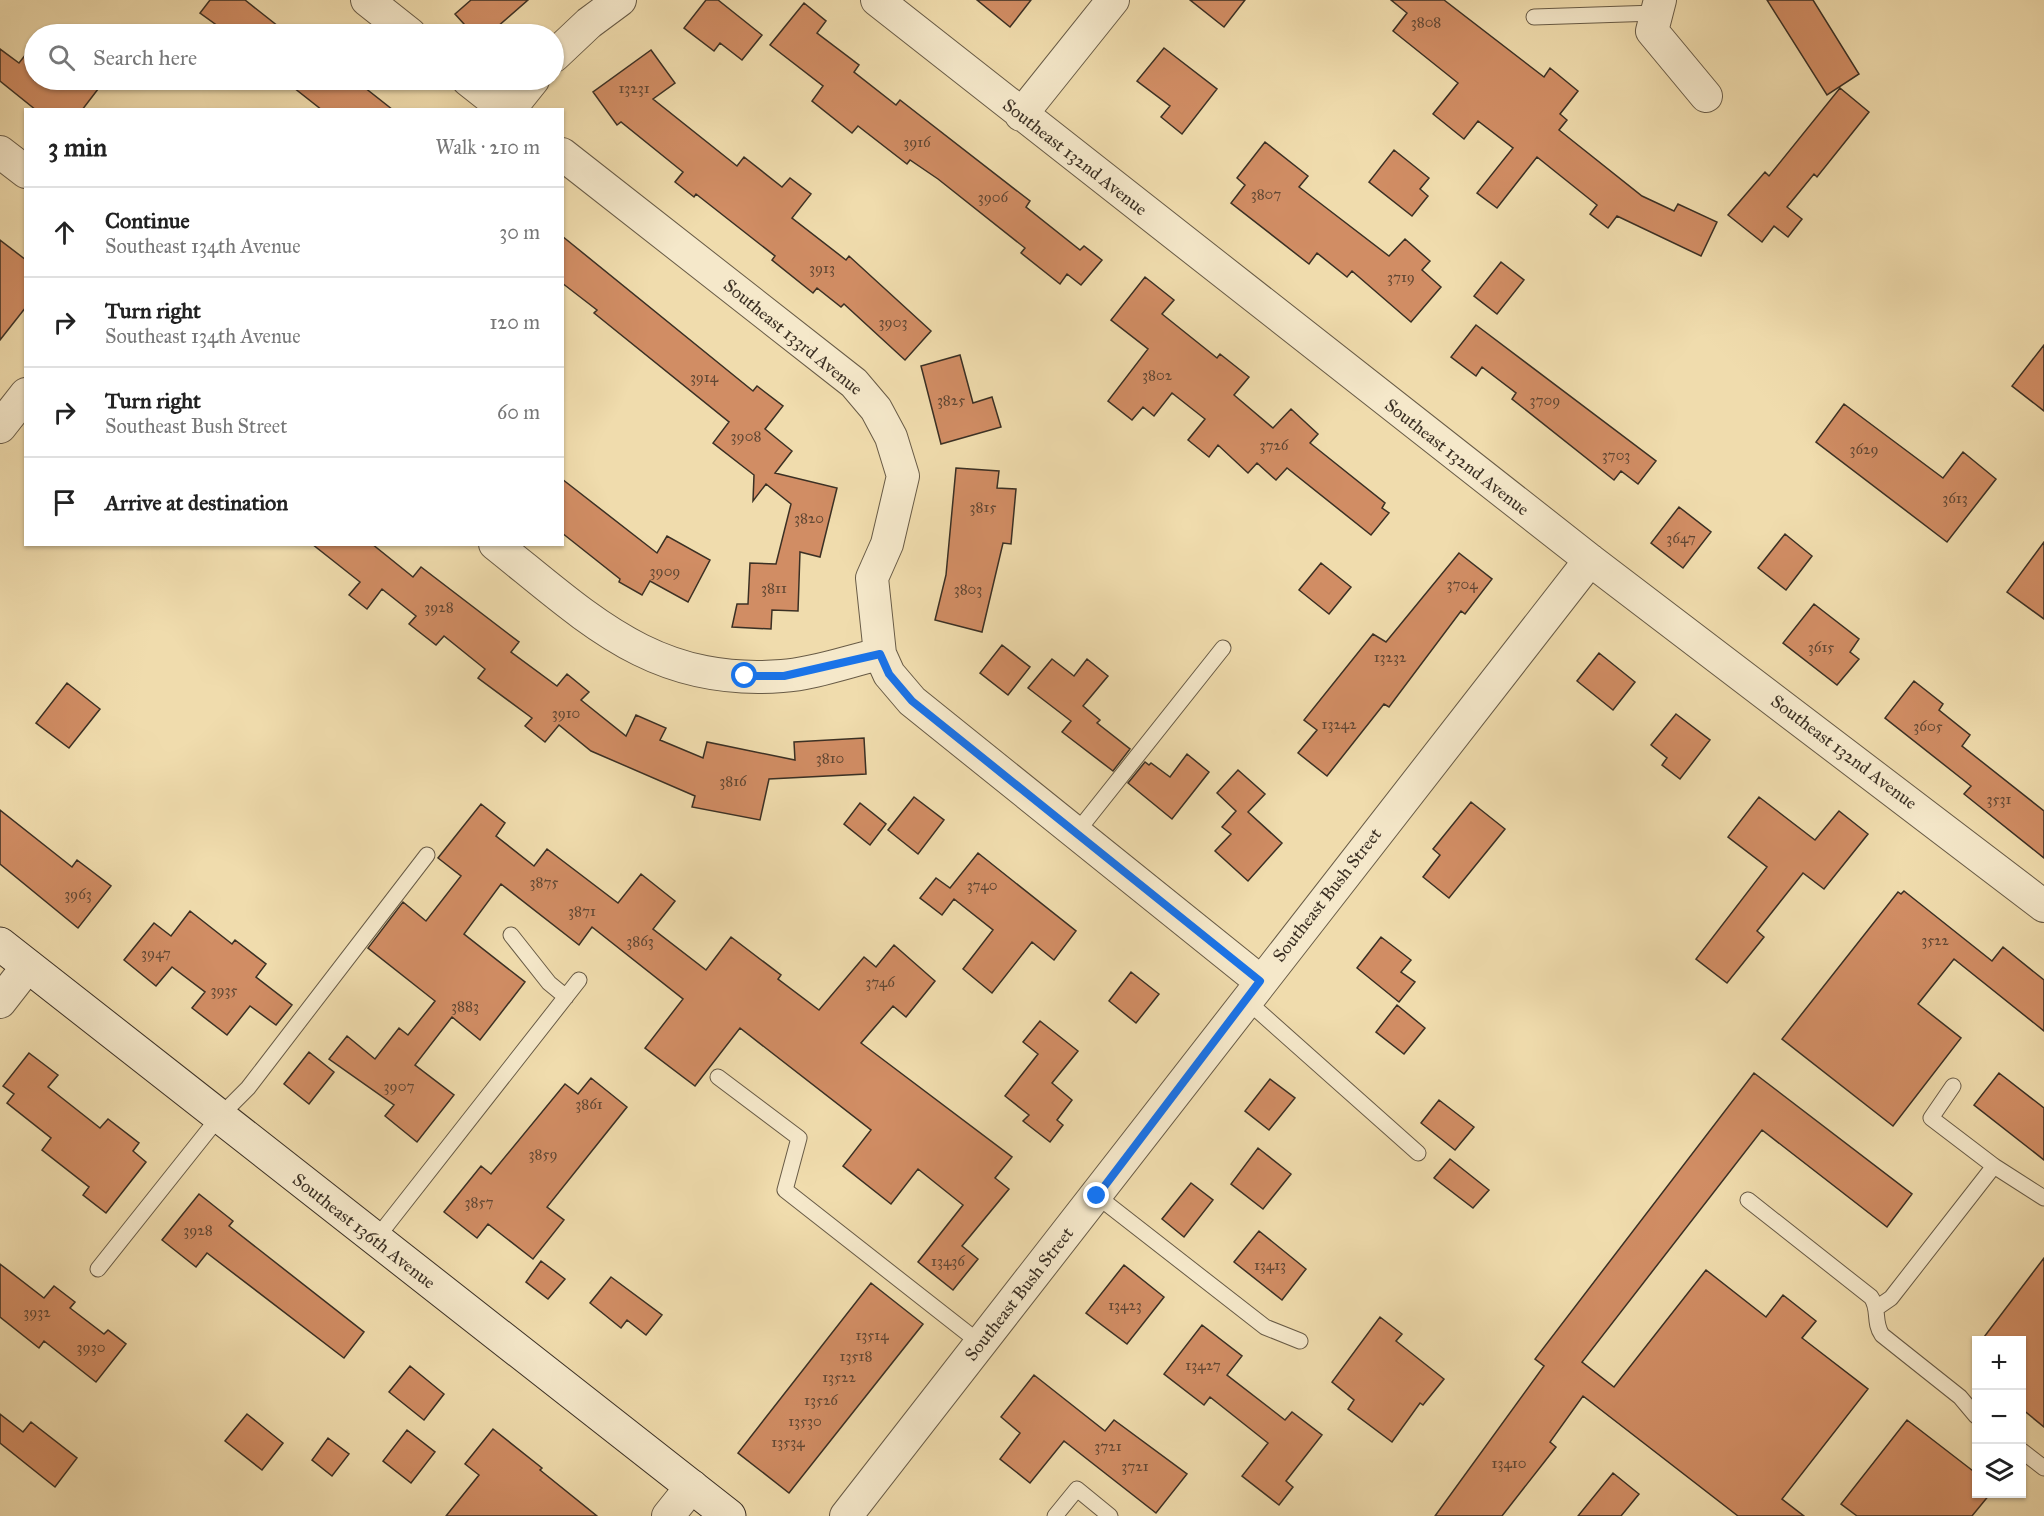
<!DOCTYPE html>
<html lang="en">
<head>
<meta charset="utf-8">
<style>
  body { margin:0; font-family:"IM FELL Great Primer",serif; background:#f2f2f2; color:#222 }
  .controls { position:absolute; right:18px; bottom:18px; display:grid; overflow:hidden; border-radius:0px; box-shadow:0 2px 4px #0004 }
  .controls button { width:54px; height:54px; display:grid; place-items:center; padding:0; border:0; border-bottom:2px solid #e0e0e0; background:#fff; color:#222; font:30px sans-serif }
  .stop { position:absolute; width:18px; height:18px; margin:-14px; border:4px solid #1a73e8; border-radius:50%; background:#fff }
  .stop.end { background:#1a73e8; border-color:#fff; box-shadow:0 2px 6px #0008 }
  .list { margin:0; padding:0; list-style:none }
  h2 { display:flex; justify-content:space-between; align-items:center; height:78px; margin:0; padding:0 24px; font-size:26px }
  h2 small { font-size:20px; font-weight:400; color:#767676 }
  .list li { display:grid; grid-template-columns:39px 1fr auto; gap:18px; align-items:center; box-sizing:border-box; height:90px; padding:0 24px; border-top:2px solid #e0e0e0 }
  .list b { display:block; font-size:22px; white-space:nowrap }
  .list p { margin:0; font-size:20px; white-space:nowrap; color:#767676 }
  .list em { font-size:20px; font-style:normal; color:#767676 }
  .icon { flex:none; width:33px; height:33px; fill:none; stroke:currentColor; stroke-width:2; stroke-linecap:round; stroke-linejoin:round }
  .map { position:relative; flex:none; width:2044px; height:1516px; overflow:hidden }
  .search { position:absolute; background:#fff; box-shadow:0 2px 4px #0004; left:24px; top:24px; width:540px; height:66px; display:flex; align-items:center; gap:15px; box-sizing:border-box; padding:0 21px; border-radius:33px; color:#767676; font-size:22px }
  .panel { position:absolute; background:#fff; box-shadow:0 2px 4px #0004; left:24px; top:108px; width:540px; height:438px; border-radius:0px }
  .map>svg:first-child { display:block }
  .building { fill:#d18d64; stroke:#3b3024; stroke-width:1.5 }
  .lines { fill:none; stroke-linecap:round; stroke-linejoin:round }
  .lane-casing { stroke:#685b46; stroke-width:17 }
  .street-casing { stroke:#685b46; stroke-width:34 }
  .secondary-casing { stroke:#3b3024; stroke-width:35 }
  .lane { stroke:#f5e8ca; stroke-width:15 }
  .street { stroke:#f5e8ca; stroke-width:32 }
  .secondary { stroke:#f5e8ca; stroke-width:33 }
  .route { stroke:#1a73e8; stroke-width:8 }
  .labels { text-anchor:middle; stroke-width:4.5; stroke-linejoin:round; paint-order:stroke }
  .number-label { font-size:15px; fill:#604734 }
  .street-label { font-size:18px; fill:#3b3024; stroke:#f5e8ca }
</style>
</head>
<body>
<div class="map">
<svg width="2044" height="1516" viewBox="0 0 2044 1516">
  <rect width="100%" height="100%" fill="#f0dcad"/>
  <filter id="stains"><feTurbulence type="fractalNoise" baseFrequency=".00333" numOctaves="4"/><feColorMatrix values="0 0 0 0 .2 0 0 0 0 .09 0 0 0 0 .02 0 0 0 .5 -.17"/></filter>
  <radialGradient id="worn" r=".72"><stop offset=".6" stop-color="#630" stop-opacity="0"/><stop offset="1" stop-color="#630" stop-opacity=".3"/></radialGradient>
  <path class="building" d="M210 0H245L288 34H229L200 13Z
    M471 0H528L489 34H473L455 14Z
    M706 0H718L762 35 742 60 720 43 714 51 684 28Z
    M977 0H1031L1010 27Z
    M1190 0H1245L1224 27Z
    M1391 0H1444L1544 77 1550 68 1578 91 1560 114 1567 120 1559 130 1642 196 1674 211 1678 204 1717 222 1701 256 1617 216 1608 228 1590 214 1597 205 1537 157 1497 208 1477 193 1513 148 1478 121 1464 139 1433 114 1458 83 1393 31 1407 13Z
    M1767 0H1813L1859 74 1827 95Z
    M804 3 826 21 817 33 859 65 854 72 896 105 900 100 1030 201 1026 207 1080 250 1084 246 1102 260 1081 285 1067 274 1060 284 1021 253 1025 248 938 179 910 160 907 164 858 126 852 133 812 101 823 86 770 45Z
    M34 44V80H105L82 110H36L0 81V49L19 63Z
    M1164 48 1217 89 1182 134 1161 117 1170 106 1137 81Z
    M651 50 675 83 653 99 737 166 744 157 782 187 790 178 811 194 792 218 846 260 849 256 931 331 905 360 844 304 841 307 817 288 813 293 772 260 775 256 696 194 694 197 675 182 683 172 621 122 617 125 593 92Z
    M284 80H355L393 110H322Z
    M1840 88 1869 112 1817 177 1814 174 1787 207 1802 219 1788 237 1774 226 1762 242 1728 215 1765 172 1769 176Z
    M1265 142 1308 176 1299 187 1389 256 1405 239 1430 261 1422 270 1441 287 1411 322 1352 271 1347 277 1317 253 1309 264 1231 203 1245 185 1237 178Z
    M1394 150 1429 178 1420 189 1428 196 1412 216 1369 182Z
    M562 236 753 391 757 386 783 406 765 429 792 451 775 473 837 488 820 557 800 552 798 611 772 610 771 629 732 627 737 604H748L750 563 776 564 791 504 766 484 753 501 754 475 713 443 729 422 594 313 597 310 562 283Z
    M0 240 26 260V307L0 340Z
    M1501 262 1524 280 1497 314 1474 296Z
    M1145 277 1174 300 1162 314 1217 358 1220 354 1249 377 1234 395 1273 428 1291 409 1318 434 1310 443 1385 503 1382 508 1389 513 1371 535 1287 468 1276 480 1257 463 1248 473 1218 445 1209 457 1188 440 1205 419 1172 393 1154 416 1143 407 1132 420 1108 401 1148 349 1111 320Z
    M1476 325 1656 461 1638 484 1621 471 1614 480 1512 399 1516 393 1482 367 1476 376 1451 357Z
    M2044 345V411L2012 386Z
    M960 355 973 403 992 397 1001 427 941 444 921 366Z
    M1844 404 1943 478 1963 452 1996 479 1947 542 1816 442Z
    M956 468 999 471 997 488 1016 489 1011 544 1003 543 982 632 935 620 946 575Z
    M562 479 657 553 667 536 710 560 688 602 650 581 642 595 619 582 620 579 562 533Z
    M1679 507 1711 532 1683 568 1651 543Z
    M1785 534 1812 556 1786 590 1758 568Z
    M2044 542V619L2007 592Z
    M312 544H372L413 577 421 567 519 642 511 652 557 686 567 674 589 692 581 700 626 736 636 715 666 728 660 740 703 758 707 742 795 760 794 742 864 738 866 774 769 779 760 820 692 807 695 796 591 751 559 725 545 742 525 726 532 718 478 678 485 669 444 636 436 645 409 624 416 616 382 589 367 609 349 595 360 582Z
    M1459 553 1492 579 1465 614 1461 611 1389 707 1384 704 1327 776 1298 753 1317 730 1304 720 1373 634 1386 642Z
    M1321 563 1351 587 1329 614 1299 590Z
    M1814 604 1859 639 1850 652 1859 659 1837 685 1783 643Z
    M1002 645 1030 667 1008 695 980 673Z
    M1599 653 1635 682 1613 710 1577 681Z
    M1052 659 1074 676 1087 659 1108 676 1083 706 1100 720 1097 723 1130 749 1113 771 1062 732 1071 721 1028 688Z
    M1914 681 1943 704 1939 710 1970 735 1962 746 2044 811V858L1964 794 1971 786 1885 718Z
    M67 683 100 709 69 748 36 723Z
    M1676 714 1710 740 1680 779 1662 765 1667 758 1651 745Z
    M1187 754 1209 772 1172 819 1128 783 1145 762 1149 765 1151 763 1170 777Z
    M1238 770 1265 794 1248 812 1282 843 1248 881 1215 851 1231 834 1222 827 1236 811 1217 793Z
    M914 797 944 820 918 854 888 830Z
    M1759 797 1815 840 1839 811 1868 834 1824 889 1803 873 1757 931 1764 937 1727 983 1696 959 1767 867 1728 837Z
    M1471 802 1505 829 1449 898 1423 877 1440 855 1433 849Z
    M860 803 886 824 870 845 844 824Z
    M481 804 505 823 496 836 534 866 547 849 618 903 641 874 675 901 653 929 706 970 731 937 781 975 778 979 819 1010 864 957 876 967 894 945 935 981 906 1017 893 1006 861 1043 1012 1157 995 1178 1009 1189 962 1246 978 1259 953 1290 918 1262 963 1205 918 1169 891 1204 843 1166 871 1130 740 1028 695 1086 645 1048 683 999 592 927 579 945 501 884 464 934 525 982 480 1040 452 1017 415 1065 454 1095 417 1142 385 1116 394 1105 329 1059 347 1036 375 1059 399 1028 408 1035 435 1001 368 948 403 902 426 921 461 876 438 858Z
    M0 810 72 867 77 860 111 886 78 928 0 864Z
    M978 853 1076 931 1054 960 1032 942 992 993 963 969 993 930 954 899 942 915 920 898 936 878 950 888Z
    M1904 891 1992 961 2003 947 2044 980V1031L1954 959 1918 1004 1961 1038 1893 1126 1782 1039 1898 892 1901 894Z
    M190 911 232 944 235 940 266 964 256 977 292 1005 276 1025 250 1006 227 1035 192 1008 205 992 172 967 156 986 124 960 154 923 171 936Z
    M1381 937 1411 960 1401 972 1415 982 1399 1002 1357 968Z
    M1131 972 1159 994 1136 1023 1109 1001Z
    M1397 1005 1425 1028 1404 1054 1376 1032Z
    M1040 1021 1078 1051 1052 1083 1072 1100 1057 1120 1063 1125 1050 1142 1023 1121 1029 1115 1005 1096 1038 1054 1023 1042Z
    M309 1052 334 1072 309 1104 284 1084Z
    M29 1053 58 1075 48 1087 100 1128 108 1119 139 1143 133 1151 146 1162 106 1213 83 1195 89 1187 42 1150 51 1138 7 1103 14 1094 3 1086Z
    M1754 1073 1912 1194 1887 1227 1762 1130 1582 1362 1614 1387 1706 1270 1766 1317 1783 1295 1816 1321 1802 1338 1868 1389 1782 1499 1804 1516H1738L1583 1396 1550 1442 1556 1447 1502 1516H1435L1544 1366 1535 1359Z
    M1999 1073 2044 1108V1160L1974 1105Z
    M591 1078 627 1107 547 1207 564 1220 533 1259 488 1224 477 1238 444 1212 481 1166 491 1174 565 1084 578 1094Z
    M1270 1079 1295 1098 1269 1130 1245 1111Z
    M1439 1100 1474 1127 1455 1150 1421 1123Z
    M1258 1148 1291 1174 1263 1209 1231 1184Z
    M1450 1159 1489 1190 1473 1208 1434 1178Z
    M1191 1183 1213 1200 1184 1237 1162 1219Z
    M199 1194 233 1221 229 1226 364 1332 344 1358 207 1253 196 1267 162 1240Z
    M1259 1231 1306 1269 1282 1300 1234 1262Z
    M2044 1258V1427L2022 1409V1341H1981Z
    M541 1261 565 1279 548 1299 526 1282Z
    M0 1264 44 1298 54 1286 75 1302 70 1308 104 1334 108 1330 126 1344 96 1382 44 1341 39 1348 0 1317Z
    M1124 1265 1164 1297 1127 1344 1086 1313Z
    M611 1277 662 1315 646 1335 627 1320 621 1328 590 1303Z
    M871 1283 923 1324 789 1493 738 1453Z
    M1380 1317 1402 1334 1396 1341 1444 1379 1423 1405 1420 1403 1392 1442 1348 1409 1354 1400 1332 1382Z
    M1202 1325 1242 1356 1227 1375 1285 1420 1292 1412 1322 1435 1286 1481 1293 1487 1279 1505 1242 1476 1268 1443 1210 1397 1204 1405 1164 1374Z
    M410 1366 444 1394 424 1420 389 1392Z
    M1034 1375 1105 1431 1114 1420 1187 1474 1156 1513 1064 1441 1030 1483 1000 1459 1020 1433 1001 1417Z
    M0 1414 23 1432 31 1422 77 1458 55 1487 0 1443Z
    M247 1414 283 1443 262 1470 225 1441Z
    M1907 1420 1977 1474V1494H1990L1972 1516H1857L1841 1504Z
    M493 1429 542 1468 540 1470 597 1516H446L479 1475 465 1464Z
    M407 1430 435 1452 411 1483 383 1461Z
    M328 1438 349 1454 332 1476 312 1460Z
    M1613 1473 1639 1494 1621 1516H1578Z"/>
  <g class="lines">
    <g class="lane-casing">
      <path id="lane" d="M1534 17 1656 13
        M1076 833 1223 648
        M511 935 549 983 566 997
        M1246 1000 1418 1153
        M718 1077 799 1138 785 1190 980 1343
        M1953 1086 1931 1118 1994 1166 2044 1198
        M1097 1196 1265 1327 1300 1341
        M1748 1200 1871 1297C1880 1309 1873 1322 1882 1335L1960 1397 1976 1416
        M375 1240 579 980
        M98 1269 219 1117 248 1088 427 855
        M1878 1307 1891 1298 1994 1166
        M2022 1451 2044 1468
        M1055 1516 1077 1489 1110 1516"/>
    </g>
    <g class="street-casing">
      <path id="street" d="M367 0 410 34
        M877 0 1590 560 2044 906
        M1660 0 1652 31 1706 96
        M554 56 589 23 620 0
        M468 80 506 110
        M509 110 533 80
        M1021 115 1113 0
        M0 152 26 172
        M562 154 854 383 876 409 891 437 903 476 887 544 872 578 880 654 889 674 912 701 1260 981
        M0 427 26 394
        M495 544C589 619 653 686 782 676 814 674 849 661 880 654
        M0 1002 28 966
        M668 1516 692 1486
        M846 1516 1590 560"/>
    </g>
    <g class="secondary-casing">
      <path id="secondary" d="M0 944 729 1516"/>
    </g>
    <use href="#lane" class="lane"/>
    <use href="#street" class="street"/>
    <use href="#secondary" class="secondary"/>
  </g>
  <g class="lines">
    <path class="route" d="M745 676H784L880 654 889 674 912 701 1260 981 1097 1196"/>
  </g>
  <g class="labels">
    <g class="number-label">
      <text x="1426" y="27">3808</text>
      <text x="634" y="93">13231</text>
      <text x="917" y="147">3916</text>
      <text x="1266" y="199">3807</text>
      <text x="993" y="202">3906</text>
      <text x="822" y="273">3913</text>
      <text x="1401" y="282">3719</text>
      <text x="893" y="327">3903</text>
      <text x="1157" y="380">3802</text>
      <text x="704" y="382">3914</text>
      <text x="951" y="405">3825</text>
      <text x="1545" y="405">3709</text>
      <text x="746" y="441">3908</text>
      <text x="1274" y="450">3726</text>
      <text x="1864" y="454">3629</text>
      <text x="1616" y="460">3703</text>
      <text x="1955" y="503">3613</text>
      <text x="983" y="512">3815</text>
      <text x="809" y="523">3820</text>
      <text x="1681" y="543">3647</text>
      <text x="665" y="576">3909</text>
      <text x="1462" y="589">3704</text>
      <text x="774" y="593">3811</text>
      <text x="968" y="594">3803</text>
      <text x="439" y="612">3928</text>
      <text x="1821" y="652">3615</text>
      <text x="1390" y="662">13232</text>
      <text x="566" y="718">3910</text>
      <text x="1339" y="729">13242</text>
      <text x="1928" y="731">3605</text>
      <text x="830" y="763">3810</text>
      <text x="733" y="786">3816</text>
      <text x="1999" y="804">3531</text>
      <text x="544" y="887">3875</text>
      <text x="982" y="890">3740</text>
      <text x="78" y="899">3963</text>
      <text x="582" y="916">3871</text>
      <text x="1935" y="945">3522</text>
      <text x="640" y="946">3863</text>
      <text x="156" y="958">3947</text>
      <text x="880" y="987">3746</text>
      <text x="224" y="995">3935</text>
      <text x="465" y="1011">3883</text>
      <text x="399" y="1091">3907</text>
      <text x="589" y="1109">3861</text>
      <text x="543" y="1159">3859</text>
      <text x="479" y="1207">3857</text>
      <text x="198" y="1235">3928</text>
      <text x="948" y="1266">13436</text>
      <text x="1270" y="1270">13413</text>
      <text x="1125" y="1310">13423</text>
      <text x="37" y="1317">3932</text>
      <text x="872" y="1340">13514</text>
      <text x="91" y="1352">3930</text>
      <text x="856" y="1361">13518</text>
      <text x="1203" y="1370">13427</text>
      <text x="839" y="1382">13522</text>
      <text x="821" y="1405">13526</text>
      <text x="805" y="1426">13530</text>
      <text x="788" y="1447">13534</text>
      <text x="1108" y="1451">3721</text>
      <text x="1509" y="1468">13410</text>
      <text x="1135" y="1471">3721</text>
    </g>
    <g class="street-label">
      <text transform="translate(1075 157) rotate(38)" y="6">Southeast 132nd Avenue</text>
      <text transform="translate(793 337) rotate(39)" y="6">Southeast 133rd Avenue</text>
      <text transform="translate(1457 457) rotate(38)" y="6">Southeast 132nd Avenue</text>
      <text transform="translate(1844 752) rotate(37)" y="6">Southeast 132nd Avenue</text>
      <text transform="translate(1327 895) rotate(-52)" y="6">Southeast Bush Street</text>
      <text transform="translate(364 1231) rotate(38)" y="6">Southeast 136th Avenue</text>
      <text transform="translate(1019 1294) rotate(-52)" y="6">Southeast Bush Street</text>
    </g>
  </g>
  <rect width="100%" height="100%" filter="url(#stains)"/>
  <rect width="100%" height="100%" fill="url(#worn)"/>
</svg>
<div class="controls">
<button>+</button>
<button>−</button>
<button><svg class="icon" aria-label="layers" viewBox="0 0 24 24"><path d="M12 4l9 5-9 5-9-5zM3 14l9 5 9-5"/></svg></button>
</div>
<div class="stop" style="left:745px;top:676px"></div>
<div class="stop end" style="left:1097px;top:1196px"></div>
<div class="search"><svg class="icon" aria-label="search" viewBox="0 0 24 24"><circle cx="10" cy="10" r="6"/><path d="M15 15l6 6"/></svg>Search here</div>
<section class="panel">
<h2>3 min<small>Walk · 210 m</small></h2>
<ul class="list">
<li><svg class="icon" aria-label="ahead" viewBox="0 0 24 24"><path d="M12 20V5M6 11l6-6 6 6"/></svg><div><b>Continue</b><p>Southeast 134th Avenue</p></div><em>30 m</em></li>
<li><svg class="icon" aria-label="right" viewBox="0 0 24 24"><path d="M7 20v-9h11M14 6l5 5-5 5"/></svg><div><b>Turn right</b><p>Southeast 134th Avenue</p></div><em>120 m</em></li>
<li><svg class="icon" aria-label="right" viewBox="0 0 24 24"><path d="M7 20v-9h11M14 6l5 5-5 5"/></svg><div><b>Turn right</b><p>Southeast Bush Street</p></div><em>60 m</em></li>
<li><svg class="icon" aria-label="arrive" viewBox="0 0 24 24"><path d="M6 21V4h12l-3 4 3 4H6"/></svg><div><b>Arrive at destination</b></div></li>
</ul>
</section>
</div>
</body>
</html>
